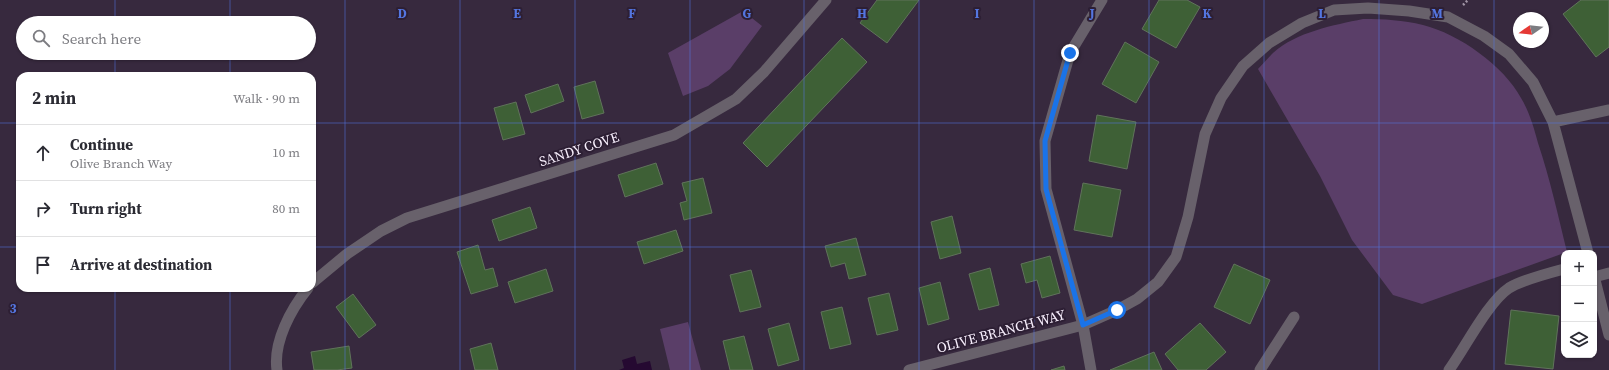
<!DOCTYPE html>
<html lang="en">
<head>
<meta charset="utf-8">
<style>
  body { margin:0; font-family:"Source Serif 4",serif; background:#f7f7f7; color:#2b2b33 }
  .controls { position:absolute; right:12px; bottom:12px; display:grid; overflow:hidden; border-radius:8px; box-shadow:0 1px 3px #0004 }
  .controls button { width:36px; height:36px; display:grid; place-items:center; padding:0; border:0; border-bottom:1px solid #e1e1e2; background:#fff; color:#2b2b33; font:20px sans-serif }
  .compass { position:absolute; left:1513px; top:12px; width:36px; height:36px; border-radius:50%; background:#fff; box-shadow:0 1px 3px #0004; rotate:256deg }
  .stop { position:absolute; width:12px; height:12px; margin:-9px; border:3px solid #1a73e8; border-radius:50%; background:#fff }
  .stop.end { background:#1a73e8; border-color:#fff; box-shadow:0 1px 4px #0008 }
  .list { margin:0; padding:0; list-style:none }
  h2 { display:flex; justify-content:space-between; align-items:center; height:52px; margin:0; padding:0 16px; font-size:17px }
  h2 small { font-size:13px; font-weight:400; color:#7c7c81 }
  .list li { display:grid; grid-template-columns:26px 1fr auto; gap:12px; align-items:center; box-sizing:border-box; height:56px; padding:0 16px; border-top:1px solid #e1e1e2 }
  .list b { display:block; font-size:15px; white-space:nowrap }
  .list p { margin:0; font-size:13px; white-space:nowrap; color:#7c7c81 }
  .list em { font-size:13px; font-style:normal; color:#7c7c81 }
  .icon { flex:none; width:22px; height:22px; fill:none; stroke:currentColor; stroke-width:2; stroke-linecap:round; stroke-linejoin:round }
  .map { position:relative; flex:none; width:1609px; height:370px; overflow:hidden }
  .search { position:absolute; background:#fff; box-shadow:0 1px 3px #0004; left:16px; top:16px; width:300px; height:44px; display:flex; align-items:center; gap:10px; box-sizing:border-box; padding:0 14px; border-radius:22px; color:#7c7c81; font-size:15px }
  .panel { position:absolute; background:#fff; box-shadow:0 1px 3px #0004; left:16px; top:72px; width:300px; height:220px; border-radius:12px }
  .map>svg:first-child { display:block }
  .green { fill:#5a3e68 }
  .water { fill:#250931 }
  .building { fill:#3e6036; stroke:#60735b }
  .lines { fill:none; stroke-linecap:round; stroke-linejoin:round }
  .path { stroke:#a195a6; stroke-width:2.5; stroke-dasharray:2 2; stroke-linecap:butt }
  .service { stroke:#68616b; stroke-width:11 }
  .minor { stroke:#68616b; stroke-width:11 }
  .route { stroke:#1a73e8; stroke-width:5 }
  .grid { fill:none; stroke:#5476e1; stroke-width:1; stroke-opacity:0.55 }
  .labels { text-anchor:middle; stroke-width:4; stroke-linejoin:round; paint-order:stroke }
  .street-label { font-size:14px; fill:#f8effd; stroke:#2d1f34 }
  .grid-label { font-size:13px; text-anchor:middle; font-weight:bold; fill:#5476e1; stroke:#2d1f34; stroke-width:4; stroke-linejoin:round; paint-order:stroke }
</style>
</head>
<body>
<div class="map">
<svg width="1609" height="370" viewBox="0 0 1609 370">
  <rect width="100%" height="100%" fill="#37293e"/>
  <path class="green" d="M743 11 762 26 730 69 708 86 683 96 668 53Z
    M1363 19C1384 19 1403 20 1423 25 1459 34 1504 66 1521 98 1529 111 1534 128 1538 143 1550 179 1558 215 1567 252L1422 304 1393 295 1352 240 1320 176 1258 69C1263 64 1268 58 1273 53 1296 32 1334 25 1363 19Z
    M688 322 701 370H670L660 329Z"/>
  <path class="water" d="M635 356 637 364 650 361 652 370H619L624 368 622 360Z"/>
  <path class="building" d="M877 0H919L887 43 860 23Z
    M1159 0H1187L1200 7 1176 48 1142 29Z
    M1581 0H1609V47L1596 57 1563 14Z
    M842 38 867 62 767 167 743 143Z
    M1125 42 1159 62 1136 103 1102 84Z
    M595 81 604 113 582 119 574 87Z
    M558 84 564 101 531 113 525 95Z
    M516 102 525 134 503 140 494 108Z
    M1097 115 1136 122 1127 169 1089 161Z
    M656 163 663 184 625 197 618 175Z
    M703 178 712 213 684 220 680 203 687 201 682 183Z
    M1083 183 1121 190 1112 237 1074 230Z
    M530 207 537 228 499 241 492 220Z
    M952 216 961 253 940 259 931 222Z
    M676 230 683 251 644 264 637 242Z
    M856 238 866 275 849 279 845 263 831 267 825 246Z
    M478 245 485 270 493 268 498 286 471 294 457 252Z
    M1050 256 1060 293 1042 298 1037 280 1026 283 1021 264Z
    M1234 264 1270 280 1250 324 1214 307Z
    M990 268 999 305 979 310 969 274Z
    M546 269 553 291 515 303 508 282Z
    M751 270 761 307 740 312 730 275Z
    M940 282 949 319 928 325 919 288Z
    M889 293 898 330 877 335 868 298Z
    M353 294 376 325 359 338 336 307Z
    M842 307 851 344 830 349 821 312Z
    M1511 310 1559 316 1553 369 1505 364Z
    M789 323 799 360 778 366 768 329Z
    M1200 323 1226 352 1206 370H1178L1165 354Z
    M744 336 753 370H730L723 341Z
    M491 343 498 370H475L470 349Z
    M349 346 352 368 337 370H314L311 352Z
    M1154 352 1162 370H1110Z
    M1064 366 1065 370H1051Z"/>
  <g class="lines">
    <path class="path" d="M1463 5 1468 0"/>
    <path class="service" d="M1594 277 1609 273
      M1091 370 1083 325 1046 189 1045 141 1070 53 1102 0
      M1260 370 1294 317
      M1449 370C1465 348 1488 302 1509 288 1522 280 1549 273 1564 269"/>
    <path class="minor" d="M1553 122 1609 110
      M1594 276 1609 335
      M312 283 347 254 381 231 407 218 674 135 736 99 764 72 826 0
      M277 370C273 342 291 309 308 288
      M909 370 1083 325 1117 310 1137 299 1158 282 1176 257 1188 217 1205 134 1221 98 1243 66 1269 43 1302 23 1334 10 1368 8 1409 11 1448 17 1484 36 1509 54 1533 82 1553 122 1588 253"/>
  </g>
  <g class="lines">
    <path class="route" d="M1070 53 1045 141 1046 189 1083 325 1117 310"/>
  </g>
  <path class="grid" d="M115 0V23M230 0V23M345 0V370M460 0V370M575 0V370M690 0V370M804 0V370M919 0V370M1034 0V370M1149 0V370M1264 0V370M1379 0V370M1494 0V370M115 53V76M230 53V76M0 123H20M312 123H1609M0 247H20M312 247H1609M115 288V370M230 288V370"/>
  <g class="labels">
    <g class="street-label">
      <text transform="translate(579 149) rotate(-18)" y="5">SANDY COVE</text>
      <text transform="translate(1001 331) rotate(-15)" y="5">OLIVE BRANCH WAY</text>
    </g>
  </g>
  <g class="grid-label">
    <text x="402" y="18">D</text>
    <text x="517" y="18">E</text>
    <text x="632" y="18">F</text>
    <text x="747" y="18">G</text>
    <text x="862" y="18">H</text>
    <text x="977" y="18">I</text>
    <text x="1092" y="18">J</text>
    <text x="1207" y="18">K</text>
    <text x="1322" y="18">L</text>
    <text x="1437" y="18">M</text>
    <text x="13" y="313">3</text>
  </g>
</svg>
<div class="controls">
<button>+</button>
<button>−</button>
<button><svg class="icon" aria-label="layers" viewBox="0 0 24 24"><path d="M12 4l9 5-9 5-9-5zM3 14l9 5 9-5"/></svg></button>
</div>
<svg class="compass" viewBox="-18 -18 36 36"><path d="M0-13l5 13h-10z" fill="#e53935"/><path d="M0 13l5-13h-10z" fill="#7c7c81"/></svg>
<div class="stop" style="left:1117px;top:310px"></div>
<div class="stop end" style="left:1070px;top:53px"></div>
<div class="search"><svg class="icon" aria-label="search" viewBox="0 0 24 24"><circle cx="10" cy="10" r="6"/><path d="M15 15l6 6"/></svg>Search here</div>
<section class="panel">
<h2>2 min<small>Walk · 90 m</small></h2>
<ul class="list">
<li><svg class="icon" aria-label="ahead" viewBox="0 0 24 24"><path d="M12 20V5M6 11l6-6 6 6"/></svg><div><b>Continue</b><p>Olive Branch Way</p></div><em>10 m</em></li>
<li><svg class="icon" aria-label="right" viewBox="0 0 24 24"><path d="M7 20v-9h11M14 6l5 5-5 5"/></svg><div><b>Turn right</b></div><em>80 m</em></li>
<li><svg class="icon" aria-label="arrive" viewBox="0 0 24 24"><path d="M6 21V4h12l-3 4 3 4H6"/></svg><div><b>Arrive at destination</b></div></li>
</ul>
</section>
</div>
</body>
</html>
